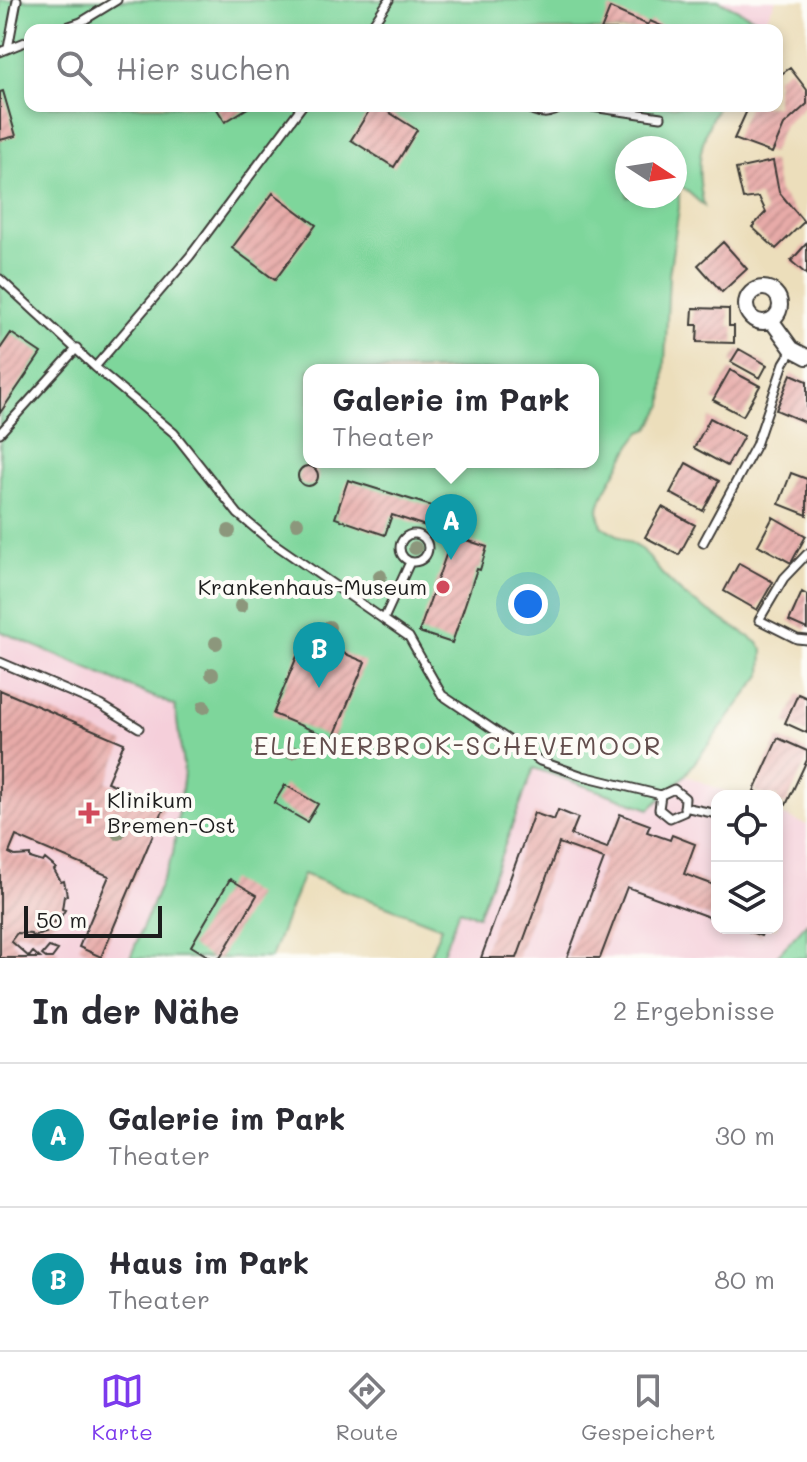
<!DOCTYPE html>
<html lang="de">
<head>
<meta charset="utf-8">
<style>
  body { margin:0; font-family:Mali,sans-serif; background:#f7f7f7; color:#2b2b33 }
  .controls { position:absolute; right:24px; bottom:24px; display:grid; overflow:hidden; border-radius:16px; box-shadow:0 4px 12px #0003 }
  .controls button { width:72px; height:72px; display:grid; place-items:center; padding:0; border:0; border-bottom:2px solid #e1e1e2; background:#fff; color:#2b2b33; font:40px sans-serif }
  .compass { position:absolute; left:615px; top:136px; width:72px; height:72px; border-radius:50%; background:#fff; box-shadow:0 4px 12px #0003; rotate:102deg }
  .scale { position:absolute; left:24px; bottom:20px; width:138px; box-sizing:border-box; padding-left:8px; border:4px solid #1c1c1c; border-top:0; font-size:22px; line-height:28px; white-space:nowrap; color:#1c1c1c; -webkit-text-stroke:6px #fdfcf7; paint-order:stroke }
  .you { position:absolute; left:528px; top:604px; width:28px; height:28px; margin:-20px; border:6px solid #fff; border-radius:50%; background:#1a73e8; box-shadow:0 0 0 12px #1a73e833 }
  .badge { display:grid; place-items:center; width:52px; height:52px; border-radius:50%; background:#7c3aed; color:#fff; font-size:26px; font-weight:700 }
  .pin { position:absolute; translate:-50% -66px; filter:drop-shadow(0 2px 4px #0008) }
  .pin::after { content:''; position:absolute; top:42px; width:28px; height:24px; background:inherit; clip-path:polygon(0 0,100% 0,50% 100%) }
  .popup { position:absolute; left:303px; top:364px; width:296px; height:104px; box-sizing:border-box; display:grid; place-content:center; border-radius:16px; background:#fff; filter:drop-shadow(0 2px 6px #0005); font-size:26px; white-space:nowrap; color:#7c7c81 }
  .popup b { font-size:30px; color:#2b2b33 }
  .popup::after { content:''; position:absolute; left:50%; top:100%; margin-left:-16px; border:16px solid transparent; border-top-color:#fff }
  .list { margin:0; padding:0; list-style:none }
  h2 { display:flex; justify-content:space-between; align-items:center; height:104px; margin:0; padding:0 32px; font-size:34px }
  h2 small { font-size:26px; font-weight:400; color:#7c7c81 }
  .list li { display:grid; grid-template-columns:52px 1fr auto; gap:24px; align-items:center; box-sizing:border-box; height:144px; padding:0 32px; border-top:2px solid #e1e1e2 }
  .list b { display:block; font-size:30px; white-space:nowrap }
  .list p { margin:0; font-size:26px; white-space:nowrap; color:#7c7c81 }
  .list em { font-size:26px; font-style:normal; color:#7c7c81 }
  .icon { flex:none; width:44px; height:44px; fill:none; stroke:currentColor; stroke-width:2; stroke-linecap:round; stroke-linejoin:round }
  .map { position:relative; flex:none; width:807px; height:958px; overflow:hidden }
  .search { position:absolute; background:#fff; box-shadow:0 4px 12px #0003; left:24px; right:24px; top:24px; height:88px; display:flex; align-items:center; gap:20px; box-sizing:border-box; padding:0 28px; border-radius:16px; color:#7c7c81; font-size:30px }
  .sheet { height:392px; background:#fff }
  nav { display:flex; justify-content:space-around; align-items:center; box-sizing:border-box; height:112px; border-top:2px solid #e1e1e2; background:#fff; font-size:22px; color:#7c7c81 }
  nav a { display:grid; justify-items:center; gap:4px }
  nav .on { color:#7c3aed }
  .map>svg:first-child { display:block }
  .built { fill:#f5cfda }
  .green { fill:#7ed69b; stroke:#4d795c; stroke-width:2; fill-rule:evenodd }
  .building { fill:url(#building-hatch) }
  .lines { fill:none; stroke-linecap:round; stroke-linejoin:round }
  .service-casing { stroke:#3b3934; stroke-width:11 }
  .minor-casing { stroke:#3b3934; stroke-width:18 }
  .service { stroke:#fff; stroke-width:7 }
  .minor { stroke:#fff; stroke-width:14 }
  .tree { fill:#8c977c }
  .poi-dot { fill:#d1495b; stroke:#fdfcf7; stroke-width:3 }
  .labels { text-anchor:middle; stroke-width:8; stroke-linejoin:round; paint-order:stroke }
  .poi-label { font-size:22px; fill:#1c1c1c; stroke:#fdfcf7; text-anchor:end }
  .quarter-label { font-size:26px; letter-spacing:2px; fill:#634e4d; stroke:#fdfcf7 }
</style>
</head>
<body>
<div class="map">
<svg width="807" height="958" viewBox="0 0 807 958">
  <defs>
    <pattern id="building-hatch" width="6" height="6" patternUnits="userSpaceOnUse" patternTransform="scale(2)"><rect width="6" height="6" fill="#e7aaa8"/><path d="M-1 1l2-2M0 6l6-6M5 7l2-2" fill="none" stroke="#c69290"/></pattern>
  </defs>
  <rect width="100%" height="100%" fill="#fdfcf7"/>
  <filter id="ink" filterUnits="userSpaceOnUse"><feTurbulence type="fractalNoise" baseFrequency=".0125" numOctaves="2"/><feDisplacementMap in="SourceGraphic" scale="16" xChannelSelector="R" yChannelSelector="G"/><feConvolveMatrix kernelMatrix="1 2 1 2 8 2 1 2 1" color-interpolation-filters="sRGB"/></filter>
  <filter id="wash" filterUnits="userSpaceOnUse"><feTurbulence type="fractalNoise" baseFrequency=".006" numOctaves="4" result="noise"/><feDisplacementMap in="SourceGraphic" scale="32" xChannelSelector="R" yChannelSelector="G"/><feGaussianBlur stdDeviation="1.8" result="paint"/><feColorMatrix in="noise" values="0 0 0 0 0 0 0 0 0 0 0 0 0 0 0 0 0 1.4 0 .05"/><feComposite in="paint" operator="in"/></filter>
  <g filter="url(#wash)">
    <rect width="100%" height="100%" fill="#ecdebb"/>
    <path class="built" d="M718 0H776L764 23Z
      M0 631 175 706 184 773 173 854 130 958H0Z
      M534 768 650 808 685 775 736 796H717V928H777V813L807 825V923L775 958H441L459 910 478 916Z"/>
    <path class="green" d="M0 0H718L764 23 760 30H30V106H718C699 140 695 169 704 206L679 184V208L669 275 663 405 649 429 641 432 631 445 604 493 598 510 602 526 643 550 662 574 685 596 757 642 763 649 762 674 685 775 650 809 534 768 478 916 459 910 441 958H429L441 927 303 874 271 958H130L173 854 184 773 175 706 0 631ZM627 148H675V196H627ZM309 370H593V462H309Z
      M807 923V958H775Z"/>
    <g id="blocks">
      <path class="building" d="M610 8 648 25 650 21 671 30H601Z
        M790 68 807 90V104L784 125 772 153 734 139 749 106H777V77Z
        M3 91 16 136 0 140V92Z
        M215 106H251L225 122Z
        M372 106H379L417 130 394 167 351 140Z
        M773 161 779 192 804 222 776 249 752 227 766 212 759 197 743 199 736 169Z
        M273 193 316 225 275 280 232 248Z
        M723 242 747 269 722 292 698 265Z
        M807 243V275L791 261Z
        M693 308 729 309V326H734V343L697 342 698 325H692Z
        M11 333 41 353 0 413V349Z
        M739 349 767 365 760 378 731 362Z
        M730 370 760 386 743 416 713 400Z
        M791 374 807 381V423L776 410Z
        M710 418 744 436 727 466 694 448Z
        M686 463 719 481 703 511 670 493Z
        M298 476a10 10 0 1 1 20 0a10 10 0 1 1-20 0Z
        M791 473 807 479V515L779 504Z
        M348 480 464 516 457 537 487 547 480 570 477 569 452 643 419 632 453 535 392 515 385 535 335 518Z
        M662 507 695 525 679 555 645 537Z
        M773 517 806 536 791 563 758 545Z
        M739 563 773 582 757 610 724 591Z
        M802 592 807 595V629L789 621Z
        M305 637 365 662 333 739 273 714Z
        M0 690 124 743 107 782 165 806 101 957 79 947 109 876 16 836 9 853 15 856 30 855V858L43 862 45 859 56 868 54 870 61 882 64 881 67 895 64 896 62 909 65 910 57 923 55 921 44 930 46 933 32 937 31 934 17 933 11 941 29 957 33 952 40 958H0Z
        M798 694 807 698V733L785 723Z
        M778 738 807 751V760L786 805 777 801V796H766L754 791Z
        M285 785 318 804 307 822 274 803Z
        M558 810 578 818 571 835 607 848 620 814 650 825 647 832 670 840 672 835 695 844 684 874 717 886V920L627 887 600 958H567L604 859 559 843 517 958H481L534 813 554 820Z
        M230 879 257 895 220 958H211L191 946Z
        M740 928H764L761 936Z
        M49 947 58 950 52 958H46L42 955Z"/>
    </g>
  </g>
  <g filter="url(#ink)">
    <use href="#blocks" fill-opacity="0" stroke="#3b3934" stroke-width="2"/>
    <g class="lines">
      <g class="service-casing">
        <path id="service" d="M58 30 81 22 117 0
          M369 30 389 0
          M8 48 17 0
          M0 52 30 40
          M526 106C537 115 551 116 562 106
          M585 106 661 117
          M0 279 95 367 174 433 238 514 269 540 409 637 442 695 540 761 583 776 661 795 659 809 670 818 684 812 685 798 674 789 661 795
          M95 367 190 256 302 106
          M0 433 77 348
          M400 548a14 14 0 1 1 28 0a14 14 0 1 1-28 0Z
          M703 543 756 445 784 363 792 350
          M807 554 784 578 759 620 797 639 807 640
          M384 619 410 562
          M0 662 101 705 139 728
          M684 807 717 814"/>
      </g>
      <g class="minor-casing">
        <path id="minor" d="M746 305a17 17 0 1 1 34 0a17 17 0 1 1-34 0Z
          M771 320 792 349 807 357"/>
      </g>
      <use href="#service" class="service"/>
      <use href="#minor" class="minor"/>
    </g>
    <g class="tree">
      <circle cx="297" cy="523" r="7"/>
      <circle cx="229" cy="531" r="7"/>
      <circle cx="415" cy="548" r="7"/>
      <circle cx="380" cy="576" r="7"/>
      <circle cx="241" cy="606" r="7"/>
      <circle cx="329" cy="627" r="7"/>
      <circle cx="216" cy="643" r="7"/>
      <circle cx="212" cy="674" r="7"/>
      <circle cx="204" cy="707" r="7"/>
      <circle cx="292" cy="752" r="7"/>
      <circle cx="118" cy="833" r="7"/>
    </g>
  </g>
  <g class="poi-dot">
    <circle cx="443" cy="587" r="8"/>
    <path d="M85 801h8v8h8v8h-8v8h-8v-8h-8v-8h8z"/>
  </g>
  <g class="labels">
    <g class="poi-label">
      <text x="427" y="595">Krankenhaus-Museum</text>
      <text x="107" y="808" text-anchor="start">Klinikum<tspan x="107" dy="25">Bremen-Ost</tspan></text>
    </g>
    <g class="quarter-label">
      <text x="458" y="755">ELLENERBROK-SCHEVEMOOR</text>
    </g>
  </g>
</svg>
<div class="controls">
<button><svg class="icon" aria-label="locate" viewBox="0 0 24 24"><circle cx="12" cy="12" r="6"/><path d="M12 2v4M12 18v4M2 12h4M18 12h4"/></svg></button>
<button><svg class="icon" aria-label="layers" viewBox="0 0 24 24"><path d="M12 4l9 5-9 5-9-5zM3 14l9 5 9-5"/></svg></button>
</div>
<svg class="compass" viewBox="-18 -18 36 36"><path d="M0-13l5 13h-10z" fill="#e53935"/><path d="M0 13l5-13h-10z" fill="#7c7c81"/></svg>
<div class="scale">50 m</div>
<div class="you"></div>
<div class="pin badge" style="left:451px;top:560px;background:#0f9aa8">A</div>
<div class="popup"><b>Galerie im Park</b>Theater</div>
<div class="pin badge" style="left:319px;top:688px;background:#0f9aa8">B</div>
<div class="search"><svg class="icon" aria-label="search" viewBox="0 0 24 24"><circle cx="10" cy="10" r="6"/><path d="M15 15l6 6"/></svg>Hier suchen</div>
</div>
<section class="sheet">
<h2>In der Nähe<small>2 Ergebnisse</small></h2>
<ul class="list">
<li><span class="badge" style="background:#0f9aa8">A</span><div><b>Galerie im Park</b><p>Theater</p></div><em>30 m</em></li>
<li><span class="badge" style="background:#0f9aa8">B</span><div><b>Haus im Park</b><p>Theater</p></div><em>80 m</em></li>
</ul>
</section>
<nav>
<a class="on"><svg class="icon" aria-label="map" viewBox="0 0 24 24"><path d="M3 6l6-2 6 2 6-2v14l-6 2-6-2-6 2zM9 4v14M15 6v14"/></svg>Karte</a>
<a><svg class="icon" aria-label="directions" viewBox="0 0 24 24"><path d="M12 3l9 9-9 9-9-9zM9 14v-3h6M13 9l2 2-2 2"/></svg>Route</a>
<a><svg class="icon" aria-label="saved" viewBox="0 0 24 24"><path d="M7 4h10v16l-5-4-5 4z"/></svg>Gespeichert</a>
</nav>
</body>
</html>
